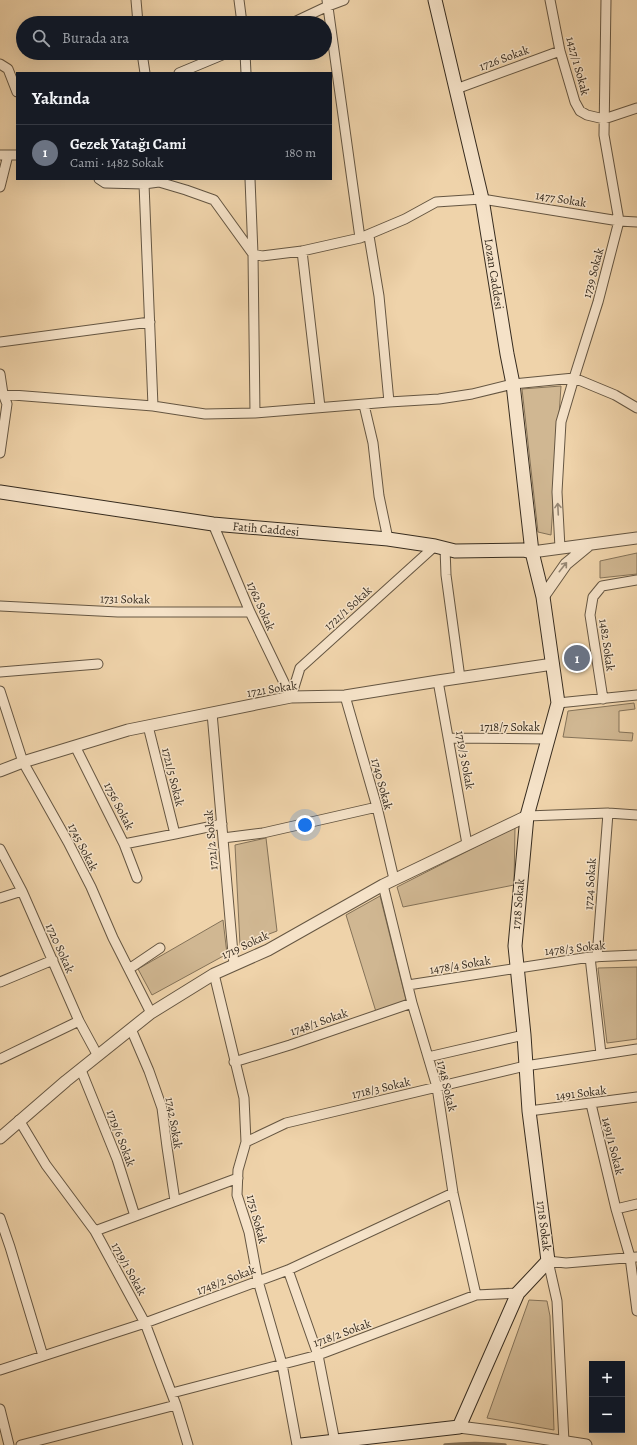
<!DOCTYPE html>
<html lang="tr">
<head>
<meta charset="utf-8">
<style>
  body { margin:0; font-family:Alegreya,serif; background:#20242c; color:#f1f3f6 }
  .controls { position:absolute; right:12px; bottom:12px; display:grid; overflow:hidden; border-radius:0px; box-shadow:0 4px 16px #0002 }
  .controls button { width:36px; height:36px; display:grid; place-items:center; padding:0; border:0; border-bottom:1px solid #363941; background:#171b24; color:#f1f3f6; font:20px sans-serif }
  .you { position:absolute; left:305px; top:825px; width:14px; height:14px; margin:-10px; border:3px solid #fff; border-radius:50%; background:#1a73e8; box-shadow:0 0 0 6px #1a73e833 }
  .badge { display:grid; place-items:center; width:26px; height:26px; border-radius:50%; background:#ea580c; color:#fff; font-size:13px; font-weight:700 }
  .pin { position:absolute; translate:-50% -50%; border:2px solid #fff; box-shadow:0 1px 4px #0006 }
  .list { margin:0; padding:0; list-style:none }
  h2 { display:flex; justify-content:space-between; align-items:center; height:52px; margin:0; padding:0 16px; font-size:17px }
  h2 small { font-size:13px; font-weight:400; color:#9ea1a6 }
  .list li { display:grid; grid-template-columns:26px 1fr auto; gap:12px; align-items:center; box-sizing:border-box; height:56px; padding:0 16px; border-top:1px solid #363941 }
  .list b { display:block; font-size:15px; white-space:nowrap }
  .list p { margin:0; font-size:13px; white-space:nowrap; color:#9ea1a6 }
  .list em { font-size:13px; font-style:normal; color:#9ea1a6 }
  .icon { flex:none; width:22px; height:22px; fill:none; stroke:currentColor; stroke-width:2; stroke-linecap:round; stroke-linejoin:round }
  .map { position:relative; flex:none; width:637px; height:1445px; overflow:hidden }
  .search { position:absolute; background:#171b24; box-shadow:0 4px 16px #0002; left:16px; top:16px; width:316px; height:44px; display:flex; align-items:center; gap:10px; box-sizing:border-box; padding:0 14px; border-radius:22px; color:#9ea1a6; font-size:15px }
  .panel { position:absolute; background:#171b24; box-shadow:0 4px 16px #0002; left:16px; top:72px; width:316px; height:108px; border-radius:0px }
  .map>svg:first-child { display:block }
  .green { fill:#d0b792; stroke:#847258 }
  .lines { fill:none; stroke-linecap:round; stroke-linejoin:round }
  .stream { stroke:#806e56; stroke-width:3.5 }
  .minor-casing { stroke:#655642; stroke-width:11 }
  .tertiary-casing { stroke:#655642; stroke-width:13 }
  .secondary-casing { stroke:#372c1f; stroke-width:15 }
  .minor { stroke:#f5e2c8; stroke-width:9 }
  .tertiary { stroke:#f5e2c8; stroke-width:11 }
  .secondary { stroke:#f5e2c8; stroke-width:13 }
  .oneway { stroke:#968774 }
  .labels { text-anchor:middle; stroke-width:3; stroke-linejoin:round; paint-order:stroke }
  .street-label { font-size:12px; fill:#372c1f; stroke:#f5e2c8 }
</style>
</head>
<body>
<div class="map">
<svg width="637" height="1445" viewBox="0 0 637 1445">
  <rect width="100%" height="100%" fill="#efd3aa"/>
  <filter id="stains"><feTurbulence type="fractalNoise" baseFrequency=".005" numOctaves="4"/><feColorMatrix values="0 0 0 0 .2 0 0 0 0 .09 0 0 0 0 .02 0 0 0 .5 -.17"/></filter>
  <radialGradient id="worn" r=".72"><stop offset=".6" stop-color="#630" stop-opacity="0"/><stop offset="1" stop-color="#630" stop-opacity=".3"/></radialGradient>
  <path class="green" d="M561 386 551 535 538 532 522 389Z
    M637 553V574L600 578V561Z
    M634 703 635 709 619 711V732L633 733 632 741 563 737 568 711Z
    M515 827 514 885 403 907 397 887Z
    M266 838 277 931 240 945 235 845Z
    M380 896 406 1000 377 1015 346 915Z
    M223 920 227 954 152 995 138 969Z
    M637 967V1039L607 1043 598 968Z
    M529 1300 547 1301 550 1316 554 1430 487 1418Z"/>
  <g class="lines">
    <path class="stream" d="M445 1445C465 1443 485 1443 505 1445"/>
    <g class="minor-casing">
      <path id="minor" d="M136 0 138 23
        M239 0 242 23
        M327 0 360 238
        M550 0 560 51 575 102 580 111 587 115 604 119 637 108
        M292 23 328 6 344 0
        M142 53 145 73
        M245 53 246 73
        M0 64 8 69 17 92
        M179 73 227 53
        M456 89 560 51
        M0 155H17
        M99 179 105 183 144 184 159 182 186 190 214 200 253 254 262 256 302 251 360 238 405 219 436 202 482 199 619 221 637 222
        M250 179 253 254 255 413
        M144 184 153 406
        M0 187 8 155
        M369 236 379 296 389 402
        M302 251 320 407
        M0 342 150 322
        M0 374 3 394 7 404 0 453
        M0 394 153 406 205 414 255 413 389 402 439 399 472 394 513 384 574 378 615 395 637 408
        M364 405 373 443 379 496 388 539
        M213 524 250 612 291 697
        M445 548 446 575 460 678
        M560 548 557 492 561 422 574 378 598 302 619 221 604 135 606 0
        M0 606 118 612H250
        M0 672 98 664
        M438 681 467 844
        M0 691 23 762 68 842 91 887 113 938 151 1013
        M345 696 377 807 394 879
        M291 697 300 668 435 546
        M603 699 590 615 593 597 602 586 637 580
        M558 703 637 695
        M212 713 234 965
        M148 726 175 834
        M449 738 548 739
        M75 746 124 844 137 878
        M527 816 608 813 637 815
        M223 838 263 833 377 807
        M124 844 175 834 222 824
        M0 849 22 891 79 1021 98 1056
        M383 885 412 1003 437 1087 453 1193 476 1295
        M0 898 22 891
        M590 957 601 1054
        M597 957 608 813
        M129 969 160 948
        M214 974 244 1098 246 1142 238 1170 237 1195 249 1232 258 1281 282 1364 297 1445
        M0 982 53 960
        M408 985 590 957 637 955
        M131 1029 149 1071 162 1108 167 1147 175 1201
        M428 1057 524 1035
        M0 1059 79 1021
        M234 1062 290 1045 412 1003
        M81 1070 117 1159 135 1216
        M591 1104 616 1209 630 1257 637 1311
        M529 1111 637 1097
        M19 1120 46 1165 95 1231 145 1323 176 1405 188 1445
        M246 1142 286 1123 525 1066 637 1049
        M616 1209 637 1204
        M0 1218 10 1247 43 1356
        M95 1231 238 1178
        M288 1270 318 1355 335 1442
        M0 1370 145 1323 288 1270 453 1193
        M172 1393 318 1355 476 1295 518 1293
        M0 1409 9 1445
        M564 1442 557 1301 548 1261 566 1263 637 1257
        M21 1445 176 1405"/>
    </g>
    <g class="tertiary-casing">
      <path id="tertiary" d="M532 552 637 538
        M543 597 566 564 589 545
        M0 771 23 762 128 730 291 697 345 696 438 681 553 664
        M0 1138 66 1081 151 1013 214 974 268 950 383 885 527 816
        M459 1427 515 1434 586 1445"/>
    </g>
    <g class="secondary-casing">
      <path id="secondary" d="M0 492 213 524 388 539 435 546 455 551 523 550 532 552
        M301 1445 459 1427 518 1293 548 1261 529 1111 524 1035 515 946 527 816 558 703 543 597 532 552 513 384 507 354 482 199 435 0"/>
    </g>
    <use href="#minor" class="minor"/>
    <use href="#tertiary" class="tertiary"/>
    <use href="#secondary" class="secondary"/>
  </g>
  <defs><path id="oneway-shaft" d="M-6 0H5M1.5-3L5.5 0L1.5 3" fill="none" stroke-width="1.6" stroke-linecap="round" stroke-linejoin="round"/></defs>
  <g class="oneway">
    <use href="#oneway-shaft" transform="translate(558 509) rotate(-93)"/>
    <use href="#oneway-shaft" transform="translate(563 567) rotate(-51)"/>
  </g>
  <g class="labels">
    <g class="street-label">
      <text transform="translate(504 58) rotate(-20)" y="4">1726 Sokak</text>
      <text transform="translate(578 66) rotate(75)" y="4">1427/1 Sokak</text>
      <text transform="translate(561 199) rotate(9)" y="4">1477 Sokak</text>
      <text transform="translate(593 273) rotate(-75)" y="4">1739 Sokak</text>
      <text transform="translate(494 274) rotate(81)" y="4">Lozan Caddesi</text>
      <text transform="translate(266 529) rotate(5)" y="4">Fatih Caddesi</text>
      <text transform="translate(125 599) rotate(1)" y="4">1731 Sokak</text>
      <text transform="translate(261 606) rotate(66)" y="4">1762 Sokak</text>
      <text transform="translate(348 608) rotate(-42)" y="4">1721/1 Sokak</text>
      <text transform="translate(607 645) rotate(82)" y="4">1482 Sokak</text>
      <text transform="translate(272 689) rotate(-9)" y="4">1721 Sokak</text>
      <text x="510" y="731">1718/7 Sokak</text>
      <text transform="translate(465 760) rotate(80)" y="4">1719/3 Sokak</text>
      <text transform="translate(173 777) rotate(76)" y="4">1721/5 Sokak</text>
      <text transform="translate(382 784) rotate(75)" y="4">1740 Sokak</text>
      <text transform="translate(119 806) rotate(63)" y="4">1756 Sokak</text>
      <text transform="translate(211 840) rotate(-95)" y="4">1721/2 Sokak</text>
      <text transform="translate(83 847) rotate(63)" y="4">1745 Sokak</text>
      <text transform="translate(590 884) rotate(-86)" y="4">1724 Sokak</text>
      <text transform="translate(518 904) rotate(-85)" y="4">1718 Sokak</text>
      <text transform="translate(245 945) rotate(-25)" y="4">1719 Sokak</text>
      <text transform="translate(60 948) rotate(66)" y="4">1720 Sokak</text>
      <text transform="translate(575 948) rotate(-6)" y="4">1478/3 Sokak</text>
      <text transform="translate(460 965) rotate(-9)" y="4">1478/4 Sokak</text>
      <text transform="translate(319 1022) rotate(-19)" y="4">1748/1 Sokak</text>
      <text transform="translate(447 1086) rotate(77)" y="4">1748 Sokak</text>
      <text transform="translate(381 1088) rotate(-13)" y="4">1718/3 Sokak</text>
      <text transform="translate(581 1093) rotate(-7)" y="4">1491 Sokak</text>
      <text transform="translate(174 1123) rotate(80)" y="4">1742 Sokak</text>
      <text transform="translate(121 1138) rotate(69)" y="4">1719/6 Sokak</text>
      <text transform="translate(613 1146) rotate(76)" y="4">1491/1 Sokak</text>
      <text transform="translate(257 1219) rotate(75)" y="4">1751 Sokak</text>
      <text transform="translate(544 1226) rotate(83)" y="4">1718 Sokak</text>
      <text transform="translate(129 1269) rotate(61)" y="4">1719/1 Sokak</text>
      <text transform="translate(226 1280) rotate(-21)" y="4">1748/2 Sokak</text>
      <text transform="translate(342 1333) rotate(-20)" y="4">1718/2 Sokak</text>
    </g>
  </g>
  <rect width="100%" height="100%" filter="url(#stains)"/>
  <rect width="100%" height="100%" fill="url(#worn)"/>
</svg>
<div class="controls">
<button>+</button>
<button>−</button>
</div>
<div class="you"></div>
<div class="pin badge" style="left:577px;top:658px;background:#6b7280">1</div>
<div class="search"><svg class="icon" aria-label="search" viewBox="0 0 24 24"><circle cx="10" cy="10" r="6"/><path d="M15 15l6 6"/></svg>Burada ara</div>
<section class="panel">
<h2>Yakında<small></small></h2>
<ul class="list">
<li><span class="badge" style="background:#6b7280">1</span><div><b>Gezek Yatağı Cami</b><p>Cami · 1482 Sokak</p></div><em>180 m</em></li>
</ul>
</section>
</div>
</body>
</html>
